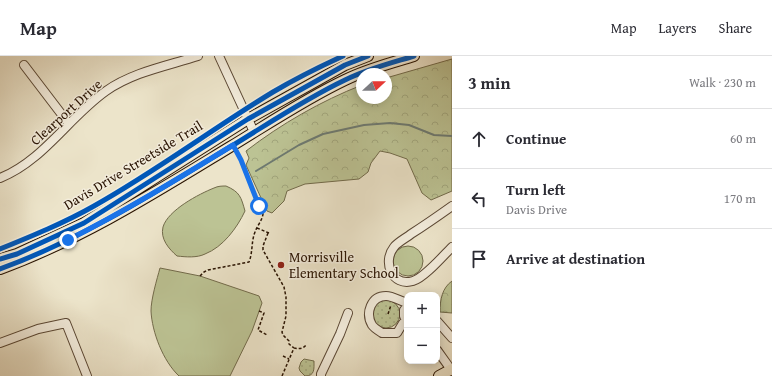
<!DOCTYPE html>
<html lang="en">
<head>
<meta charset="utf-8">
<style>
  body { margin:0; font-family:"Gentium Book Plus",serif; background:#f7f7f7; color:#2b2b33 }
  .controls { position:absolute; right:12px; bottom:12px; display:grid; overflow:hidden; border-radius:8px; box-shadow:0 2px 10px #0003 }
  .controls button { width:36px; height:36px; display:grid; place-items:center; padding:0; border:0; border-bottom:1px solid #e1e1e2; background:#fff; color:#2b2b33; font:20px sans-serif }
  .compass { position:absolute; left:356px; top:12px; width:36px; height:36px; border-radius:50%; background:#fff; box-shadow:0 2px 10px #0003; rotate:68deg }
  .stop { position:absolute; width:12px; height:12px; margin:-9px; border:3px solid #1a73e8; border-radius:50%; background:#fff }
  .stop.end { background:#1a73e8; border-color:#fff; box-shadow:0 1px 4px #0008 }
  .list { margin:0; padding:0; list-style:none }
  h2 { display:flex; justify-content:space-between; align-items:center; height:52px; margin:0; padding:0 16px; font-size:17px }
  h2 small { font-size:13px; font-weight:400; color:#7c7c81 }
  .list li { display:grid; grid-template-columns:26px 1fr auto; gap:12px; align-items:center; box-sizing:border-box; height:60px; padding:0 16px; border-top:1px solid #e1e1e2 }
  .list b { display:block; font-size:15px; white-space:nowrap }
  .list p { margin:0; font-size:13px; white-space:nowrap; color:#7c7c81 }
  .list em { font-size:13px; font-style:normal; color:#7c7c81 }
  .icon { flex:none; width:22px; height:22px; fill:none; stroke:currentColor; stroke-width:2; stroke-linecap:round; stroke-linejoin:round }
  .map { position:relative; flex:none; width:452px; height:320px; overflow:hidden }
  header { display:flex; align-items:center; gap:24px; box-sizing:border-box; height:56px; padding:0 20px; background:#fff; border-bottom:1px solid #e1e1e2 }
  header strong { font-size:19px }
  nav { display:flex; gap:22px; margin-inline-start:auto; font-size:14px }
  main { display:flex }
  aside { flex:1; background:#fff }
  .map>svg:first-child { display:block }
  .grass { fill:#bcc394; stroke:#726b4b }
  .forest { fill:url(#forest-crowns); stroke:#726b4b }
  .park { fill:url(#park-dots); stroke:#726b4b }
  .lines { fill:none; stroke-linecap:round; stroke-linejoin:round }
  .stream { stroke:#6d7a72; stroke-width:2 }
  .minor-casing { stroke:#5a4734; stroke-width:10 }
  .major-casing { stroke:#291302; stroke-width:12 }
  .path { stroke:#291302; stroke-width:1.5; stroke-dasharray:3 2; stroke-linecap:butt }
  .minor { stroke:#f3eddd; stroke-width:8 }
  .major { stroke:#ece4ca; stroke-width:10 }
  .cycleway-casing { stroke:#f3eddd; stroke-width:8 }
  .cycleway { stroke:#0057b8; stroke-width:5 }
  .route { stroke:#1a73e8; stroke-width:5 }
  .poi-dot { fill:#8f2418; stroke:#f3eddd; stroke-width:1.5 }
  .labels { text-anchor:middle; stroke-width:3; stroke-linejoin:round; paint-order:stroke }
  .street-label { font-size:14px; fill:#291302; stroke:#f3eddd }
  .poi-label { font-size:14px; fill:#291302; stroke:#f3eddd; text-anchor:start }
</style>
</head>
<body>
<header>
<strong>Map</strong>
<nav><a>Map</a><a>Layers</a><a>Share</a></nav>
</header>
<main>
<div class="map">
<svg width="452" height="320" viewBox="0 0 452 320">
  <defs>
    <pattern id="forest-crowns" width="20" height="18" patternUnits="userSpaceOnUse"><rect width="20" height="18" fill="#bcc394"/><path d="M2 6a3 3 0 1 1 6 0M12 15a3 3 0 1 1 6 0" fill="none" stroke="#a2a77e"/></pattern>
    <pattern id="park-dots" width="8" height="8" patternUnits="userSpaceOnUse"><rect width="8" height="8" fill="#bcc394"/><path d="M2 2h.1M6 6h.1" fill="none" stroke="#a2a77e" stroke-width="1.8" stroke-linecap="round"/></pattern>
  </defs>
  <rect width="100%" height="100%" fill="#ece4ca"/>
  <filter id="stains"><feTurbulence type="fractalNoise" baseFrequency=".005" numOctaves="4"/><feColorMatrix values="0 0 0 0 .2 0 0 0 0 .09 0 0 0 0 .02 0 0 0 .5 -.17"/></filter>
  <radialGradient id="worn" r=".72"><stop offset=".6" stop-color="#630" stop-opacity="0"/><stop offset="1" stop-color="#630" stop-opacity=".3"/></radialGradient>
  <path class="grass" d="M226 130C240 136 241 141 245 155 237 172 223 191 205 198 197 202 186 201 177 200 169 193 160 183 163 171 168 154 199 138 214 132 218 130 222 130 226 130Z
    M393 205a15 15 0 1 1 30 0a15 15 0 1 1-30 0Z
    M160 212 200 220 259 240 262 247 252 275 230 320H179C163 305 152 276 151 255 151 243 157 223 160 212Z"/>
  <path class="forest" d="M452 3V135L431 144 422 137 407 103 390 97 380 95 371 107 368 116 359 123 305 128 287 135 284 145 272 157 267 155 246 109 249 102 246 95C281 68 321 45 362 29V42H386V22Z
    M452 225V257L440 256C440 244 442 232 452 225Z"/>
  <path class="park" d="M372 258a14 14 0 1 1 28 0a14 14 0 1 1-28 0Z
    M304 303 314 305C314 313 315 320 305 320L300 315 299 312 301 306Z"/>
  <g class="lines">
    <path class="stream" d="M256 115 299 89 323 78 364 69 390 67 409 69 434 79 452 80"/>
    <g class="minor-casing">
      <path id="minor" d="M219 0 254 76
        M24 9 69 68
        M0 122C43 105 69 61 106 35 133 16 167 10 198 0
        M452 150C438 160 425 169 411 178 406 182 398 186 394 191 382 206 392 231 413 225 424 222 443 200 452 191
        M407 251 404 254V260L407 267
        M437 265 452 282
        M406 266 403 267 397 277H382C379 275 374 272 372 269 365 257 371 240 386 240 393 240 400 245 407 247
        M0 287 38 273 66 267 87 320
        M437 294 452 315
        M321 320V318L340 278 348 257"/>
    </g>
    <g class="major-casing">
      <path id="major" d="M0 203 17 198 84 167 248 63 345 9 368 0
        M0 213C82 183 156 136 230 91 268 68 305 43 345 24 367 13 391 7 414 0
        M439 320 452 313"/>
    </g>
    <path class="path" d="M257 172 269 177
      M268 177 263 190V194L284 231 286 241V260L282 276 283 279 289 285V288L294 292
      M200 220 204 216 208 214 249 206C253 196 251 186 255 176 257 170 262 165 263 158L237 96
      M259 255 264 257 258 274 267 279
      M388 258 391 249
      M283 300 289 303
      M282 320 294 292C299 293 303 293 306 289"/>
    <use href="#minor" class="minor"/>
    <use href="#major" class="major"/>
    <g class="cycleway-casing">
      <path id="cycleway" d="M0 193C32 180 64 167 94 150 155 116 212 73 273 36 295 23 319 11 343 0
        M0 203 17 198 84 167 248 63 345 9 368 0
        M0 213C82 183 156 136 230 91 268 68 305 43 345 24 367 13 391 7 414 0"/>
    </g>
    <use href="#cycleway" class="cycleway"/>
  </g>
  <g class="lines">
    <path class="route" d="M68 184C125 155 179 122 233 89L241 104 259 150"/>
  </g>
  <circle class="poi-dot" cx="281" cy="209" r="4"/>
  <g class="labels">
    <g class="street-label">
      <text transform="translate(66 56) rotate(-42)" y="5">Clearport Drive</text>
      <text transform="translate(133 109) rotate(-31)" y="5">Davis Drive Streetside Trail</text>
    </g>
    <g class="poi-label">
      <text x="289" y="206">Morrisville<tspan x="289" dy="16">Elementary School</tspan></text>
    </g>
  </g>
  <rect width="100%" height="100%" filter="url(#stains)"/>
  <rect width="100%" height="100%" fill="url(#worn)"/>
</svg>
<div class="controls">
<button>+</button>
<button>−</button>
</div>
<svg class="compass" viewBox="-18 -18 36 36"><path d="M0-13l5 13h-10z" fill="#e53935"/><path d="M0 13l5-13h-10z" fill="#7c7c81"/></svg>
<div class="stop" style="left:259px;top:150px"></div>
<div class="stop end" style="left:68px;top:184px"></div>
</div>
<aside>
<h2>3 min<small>Walk · 230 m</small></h2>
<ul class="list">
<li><svg class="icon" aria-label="ahead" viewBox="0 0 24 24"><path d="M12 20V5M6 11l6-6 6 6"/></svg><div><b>Continue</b></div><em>60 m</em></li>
<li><svg class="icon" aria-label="left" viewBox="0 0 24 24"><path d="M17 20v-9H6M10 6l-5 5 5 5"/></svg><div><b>Turn left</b><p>Davis Drive</p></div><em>170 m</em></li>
<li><svg class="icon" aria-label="arrive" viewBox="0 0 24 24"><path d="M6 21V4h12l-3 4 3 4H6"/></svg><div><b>Arrive at destination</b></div></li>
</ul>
</aside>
</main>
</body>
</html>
